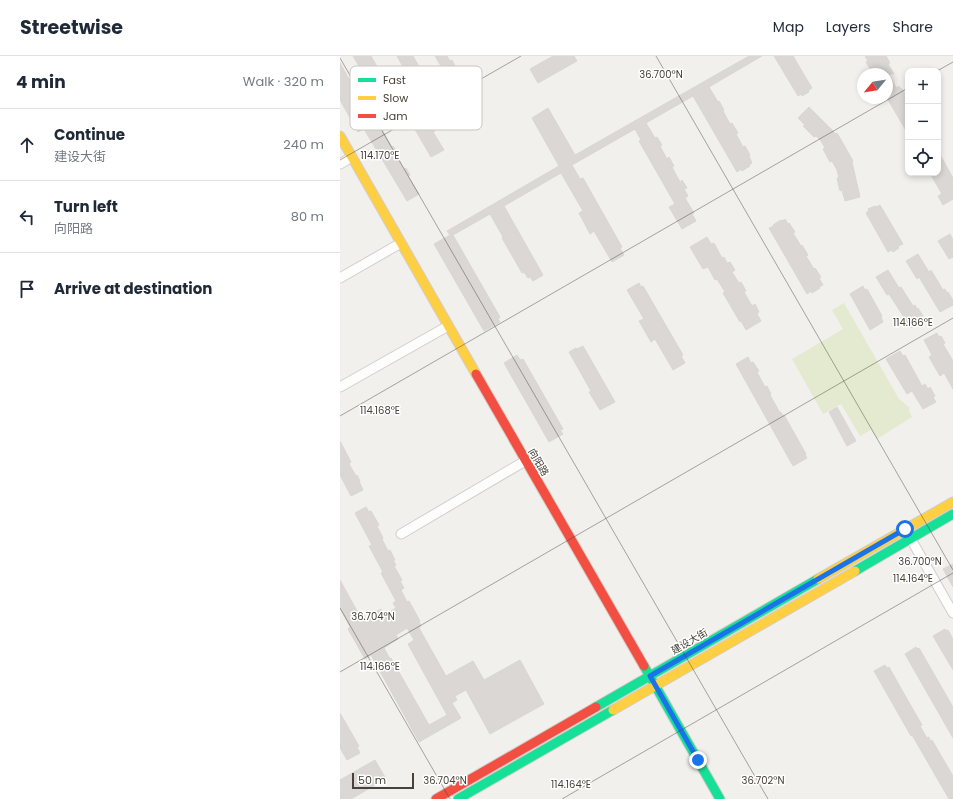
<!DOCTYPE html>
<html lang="en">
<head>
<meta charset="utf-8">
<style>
  body { margin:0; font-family:Poppins,"Noto Sans SC",sans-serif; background:#f6f6f7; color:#1f2937 }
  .controls { position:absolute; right:12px; top:12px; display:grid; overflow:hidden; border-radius:8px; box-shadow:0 2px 6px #0003 }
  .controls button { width:36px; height:36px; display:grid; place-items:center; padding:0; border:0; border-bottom:1px solid #e0e1e3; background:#fff; color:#1f2937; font:20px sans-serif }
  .compass { position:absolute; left:517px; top:12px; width:36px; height:36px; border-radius:50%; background:#fff; box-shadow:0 2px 6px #0003; rotate:240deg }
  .scale { position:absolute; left:12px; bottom:10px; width:62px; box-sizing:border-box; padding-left:4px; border:2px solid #484139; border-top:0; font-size:11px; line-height:14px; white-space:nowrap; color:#484139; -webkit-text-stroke:3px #fff; paint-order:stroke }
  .stop { position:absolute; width:12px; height:12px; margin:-9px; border:3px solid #1a73e8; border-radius:50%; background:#fff }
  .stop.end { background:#1a73e8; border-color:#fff; box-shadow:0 1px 4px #0008 }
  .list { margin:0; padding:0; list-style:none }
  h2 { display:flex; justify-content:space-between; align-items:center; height:52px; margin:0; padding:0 16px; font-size:17px }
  h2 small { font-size:13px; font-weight:400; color:#747a83 }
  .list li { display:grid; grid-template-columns:26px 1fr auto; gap:12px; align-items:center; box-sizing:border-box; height:72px; padding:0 16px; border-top:1px solid #e0e1e3 }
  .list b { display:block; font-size:15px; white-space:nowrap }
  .list p { margin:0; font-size:13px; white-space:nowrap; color:#747a83 }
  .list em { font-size:13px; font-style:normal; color:#747a83 }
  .icon { flex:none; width:22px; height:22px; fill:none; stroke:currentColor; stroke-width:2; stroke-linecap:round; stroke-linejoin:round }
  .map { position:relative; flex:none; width:613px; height:743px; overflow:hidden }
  header { display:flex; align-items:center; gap:24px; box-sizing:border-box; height:56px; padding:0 20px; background:#fff; border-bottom:1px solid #e0e1e3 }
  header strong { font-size:19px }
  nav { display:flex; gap:22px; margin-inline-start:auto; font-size:14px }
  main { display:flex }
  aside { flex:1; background:#fff }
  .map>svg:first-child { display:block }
  .green { fill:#e3eacf }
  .building { fill:#dad7d4; stroke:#dad7d3; fill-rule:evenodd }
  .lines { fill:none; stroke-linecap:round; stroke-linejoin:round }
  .street-casing { stroke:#d0cecb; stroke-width:11 }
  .fast-casing { stroke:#d2cdc6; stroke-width:11 }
  .slow-casing { stroke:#d2cdc6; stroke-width:11 }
  .jam-casing { stroke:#d2cdc6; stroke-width:11 }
  .street { stroke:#fdfdfc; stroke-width:9 }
  .fast { stroke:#16e098; stroke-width:9 }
  .slow { stroke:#ffcf43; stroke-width:9 }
  .jam { stroke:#f24e42; stroke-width:9 }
  .route { stroke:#1a73e8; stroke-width:5 }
  .ticks { fill:none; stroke:#484139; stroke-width:1; stroke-opacity:0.45 }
  .labels { text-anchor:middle; stroke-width:3; stroke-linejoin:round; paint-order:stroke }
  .street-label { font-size:10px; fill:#484139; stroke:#fff }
  .key { fill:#fff; stroke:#c8c6c4; stroke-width:1 }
  .key-label { font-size:11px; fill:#484139 }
  .ticks-label { font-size:10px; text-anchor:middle; fill:#484139; stroke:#fff; stroke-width:3; stroke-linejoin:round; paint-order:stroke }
</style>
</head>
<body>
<header>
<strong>Streetwise</strong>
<nav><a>Map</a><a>Layers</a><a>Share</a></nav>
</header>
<main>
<aside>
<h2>4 min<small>Walk · 320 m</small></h2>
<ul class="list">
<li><svg class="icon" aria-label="ahead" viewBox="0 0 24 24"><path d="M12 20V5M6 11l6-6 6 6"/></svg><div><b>Continue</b><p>建设大街</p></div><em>240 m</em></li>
<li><svg class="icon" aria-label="left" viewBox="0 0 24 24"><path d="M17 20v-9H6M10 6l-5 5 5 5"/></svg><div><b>Turn left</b><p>向阳路</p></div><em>80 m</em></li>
<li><svg class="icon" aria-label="arrive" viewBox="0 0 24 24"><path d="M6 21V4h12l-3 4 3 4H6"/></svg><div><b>Arrive at destination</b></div></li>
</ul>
</aside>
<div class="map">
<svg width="613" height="743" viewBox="0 0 613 743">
  <rect width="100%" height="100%" fill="#f2f0ed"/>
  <path class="green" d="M504 247 559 343 570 352 569 355 572 361 537 383 531 374 520 380 501 348 483 358 452 303 503 273 492 254Z"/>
  <path class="building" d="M13 0H31L61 52 48 60Z
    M57 0H73L92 33 79 40Z
    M95 0H107L110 5 112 4 117 14 116 15 118 19 109 24Z
    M213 0H234L237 5 198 27 190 13Z
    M409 0H422L369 31 378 46 379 45 384 54 383 55 390 68 392 67 398 77 396 78 403 91 405 90 410 99 409 100 412 107 409 109 410 110 402 115 401 113 397 116 353 40 306 67 315 82 317 81 322 89 320 90 327 103 329 101 334 110 332 111 340 126 342 124 347 132 344 133 348 140 345 142 354 157 352 158 356 165 342 173 329 151 335 148 299 85 301 84 295 73 232 109 240 123 243 122 282 191 280 192 284 199 272 206 254 175 250 178 239 157 243 155 221 117 164 150 203 219 193 225 190 221 188 222 184 216 182 217 162 182 163 181 150 158 113 179 160 261 158 263 160 266 144 275 94 188 110 179 107 175 219 110 192 62 208 52 235 99Z
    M434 0H453L472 32 468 35 469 36 462 40 461 38 458 40Z
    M525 0H546L550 7 548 8 554 18H549L556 32 559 30 561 33H562L568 43V78L547 42V18H535L532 13 531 14 526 6 528 5Z
    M0 7 38 74 41 72 52 91 53 90 57 96 55 97 64 113 66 112 70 119 68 120 79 138 67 145 24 73 18 76 0 44Z
    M79 51 89 68H91L95 75 93 76 104 94 91 101 66 58Z
    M469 51 496 78 497 77 504 89 513 105 512 106 520 141 505 145 502 134 500 135 497 122H499L497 114 492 105 490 106 483 93 485 92 481 85 476 80 474 81 463 70 465 69 458 62Z
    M598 95 613 122V143L603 149 598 140 602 138 590 117H598Z
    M540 149 563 188 558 190 559 192 553 196 552 194 548 196 526 157 529 155 528 153 535 150 536 151Z
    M445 163 448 168 449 167 455 176 453 177 461 190 462 189 468 199 466 200 474 213 475 212 481 221 479 222 483 229 479 231 480 232 472 237 471 235 467 238 429 172 434 170 433 169 441 164 442 165Z
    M610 178 613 184V201L609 203 598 185Z
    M367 181 371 188 374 187 382 202 384 201 387 207 390 206 395 214 392 216 399 227 401 226 406 235 404 236 412 250 415 248 419 256 417 258 421 265 406 274 401 265 400 266 383 237 385 236 377 223 375 224 368 211 363 213 350 191Z
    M578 198 589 216 591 214 603 234 605 233 607 237 608 236 613 244V249L600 256 579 221 577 223 566 205Z
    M548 214 559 232 561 231 573 250 575 249 577 253 578 252 583 260H581L584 265 571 272 549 238 547 239 536 221Z
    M299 227 301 231 303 230 343 299 341 300 345 307 333 314 315 283 311 286 299 265 304 263 287 234Z
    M523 230 525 234 527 233 542 260 541 261 543 266 530 274 510 238Z
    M597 277 599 281 601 280 605 287 603 288 613 305V333L604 317 600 320 589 301 592 299 584 284Z
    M243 290 275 346 260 354 249 336 251 335 229 296 236 292 237 293Z
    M560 295 563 300 565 299 582 330 585 328 588 333 590 331 595 340 593 341 596 346 583 353 572 335 567 338 546 303Z
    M177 299 180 304 183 303 223 373 220 374 223 378 209 386 164 307Z
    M408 301 411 307 413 306 419 315 417 316 425 331 427 330 431 338 430 339 440 357 441 356 443 360 444 359 466 398 465 399 467 402 453 410 396 308Z
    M497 351 516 385 507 390 489 356Z
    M0 385 11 406 9 408 16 420 17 419 20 425H19L23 434 11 440 0 419Z
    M26 451 29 456 31 455 39 469 37 470 43 482 42 483 48 495 50 494 55 504H53L56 509 54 510 62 524 60 525 64 532 61 534 67 546 69 545 80 565 79 566 81 570 79 572 106 620 133 605 144 624 180 604 204 648 150 678 126 634 115 640 117 644 112 647 121 662 79 686 31 599 25 603 8 573 10 571 0 552V524L22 564 41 553 44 559 56 552 53 547 56 545 41 517 43 516 29 490 32 489 15 457ZM67 572 74 584 68 588 107 659 89 669 51 602 50 603 44 592 58 583 56 579Z
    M613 508V531L603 513Z
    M605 573 607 575 608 574 613 583V614L593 580Z
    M576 591 578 593 579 592 613 651V682L565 598Z
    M545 609 547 612 549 611 563 636 582 669 580 670 587 682 589 681 590 685 592 684 613 720V743H609L572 679 571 680 534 615Z
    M0 657 19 690 17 691 20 697 7 704 0 692Z
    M35 704 46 723 11 743H0V724Z"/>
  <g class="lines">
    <g class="street-casing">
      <path id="street" d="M0 108 12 101
        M0 222 61 187
        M0 331 108 270
        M61 478 185 405
        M568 478 613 557"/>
    </g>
    <g class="fast-casing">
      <path id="fast" d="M515 515 613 458
        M304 610 380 743
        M256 651 478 523
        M118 743 273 654"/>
    </g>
    <g class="slow-casing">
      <path id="slow" d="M0 80 136 318
        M478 523 613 446
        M273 654 515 515"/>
    </g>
    <g class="jam-casing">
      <path id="jam" d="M136 318 304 610
        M96 743 256 651"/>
    </g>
    <use href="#street" class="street"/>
    <use href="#fast" class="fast"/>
    <use href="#slow" class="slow"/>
    <use href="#jam" class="jam"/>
  </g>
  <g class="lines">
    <path class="route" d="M358 704 310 620 565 473"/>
  </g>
  <path class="ticks" d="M316 0 613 514M0 2 428 743M597 15 613 6M0 104 181 0M0 360 568 32M0 552 110 743M0 616 613 262M222 743 613 517"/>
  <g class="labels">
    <g class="street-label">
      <text transform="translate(199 406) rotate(60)" y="4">向阳路</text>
      <text transform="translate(349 585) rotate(-30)" y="4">建设大街</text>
    </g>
  </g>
  <rect x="10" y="10" width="132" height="64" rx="6" class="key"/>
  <rect x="18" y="22" width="18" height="4" fill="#16e098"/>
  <rect x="18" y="40" width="18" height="4" fill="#ffcf43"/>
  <rect x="18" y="58" width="18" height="4" fill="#f24e42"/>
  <g class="key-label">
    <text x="43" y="28">Fast</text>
    <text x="43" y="46">Slow</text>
    <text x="43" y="64">Jam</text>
  </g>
  <g class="ticks-label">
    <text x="321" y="22">36.700°N</text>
    <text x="40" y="103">114.170°E</text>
    <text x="573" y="270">114.166°E</text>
    <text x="40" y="358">114.168°E</text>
    <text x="580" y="509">36.700°N</text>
    <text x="573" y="526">114.164°E</text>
    <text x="33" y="564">36.704°N</text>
    <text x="40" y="614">114.166°E</text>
    <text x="105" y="728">36.704°N</text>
    <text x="423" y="728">36.702°N</text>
    <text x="231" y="732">114.164°E</text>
  </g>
</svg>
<div class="controls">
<button>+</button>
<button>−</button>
<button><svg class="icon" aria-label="locate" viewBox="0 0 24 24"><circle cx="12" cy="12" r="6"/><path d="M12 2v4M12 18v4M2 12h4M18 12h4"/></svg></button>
</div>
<svg class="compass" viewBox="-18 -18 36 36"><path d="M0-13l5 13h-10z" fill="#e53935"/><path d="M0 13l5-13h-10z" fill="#747a83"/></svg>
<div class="scale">50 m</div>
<div class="stop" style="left:565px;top:473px"></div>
<div class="stop end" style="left:358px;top:704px"></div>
</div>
</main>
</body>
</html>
